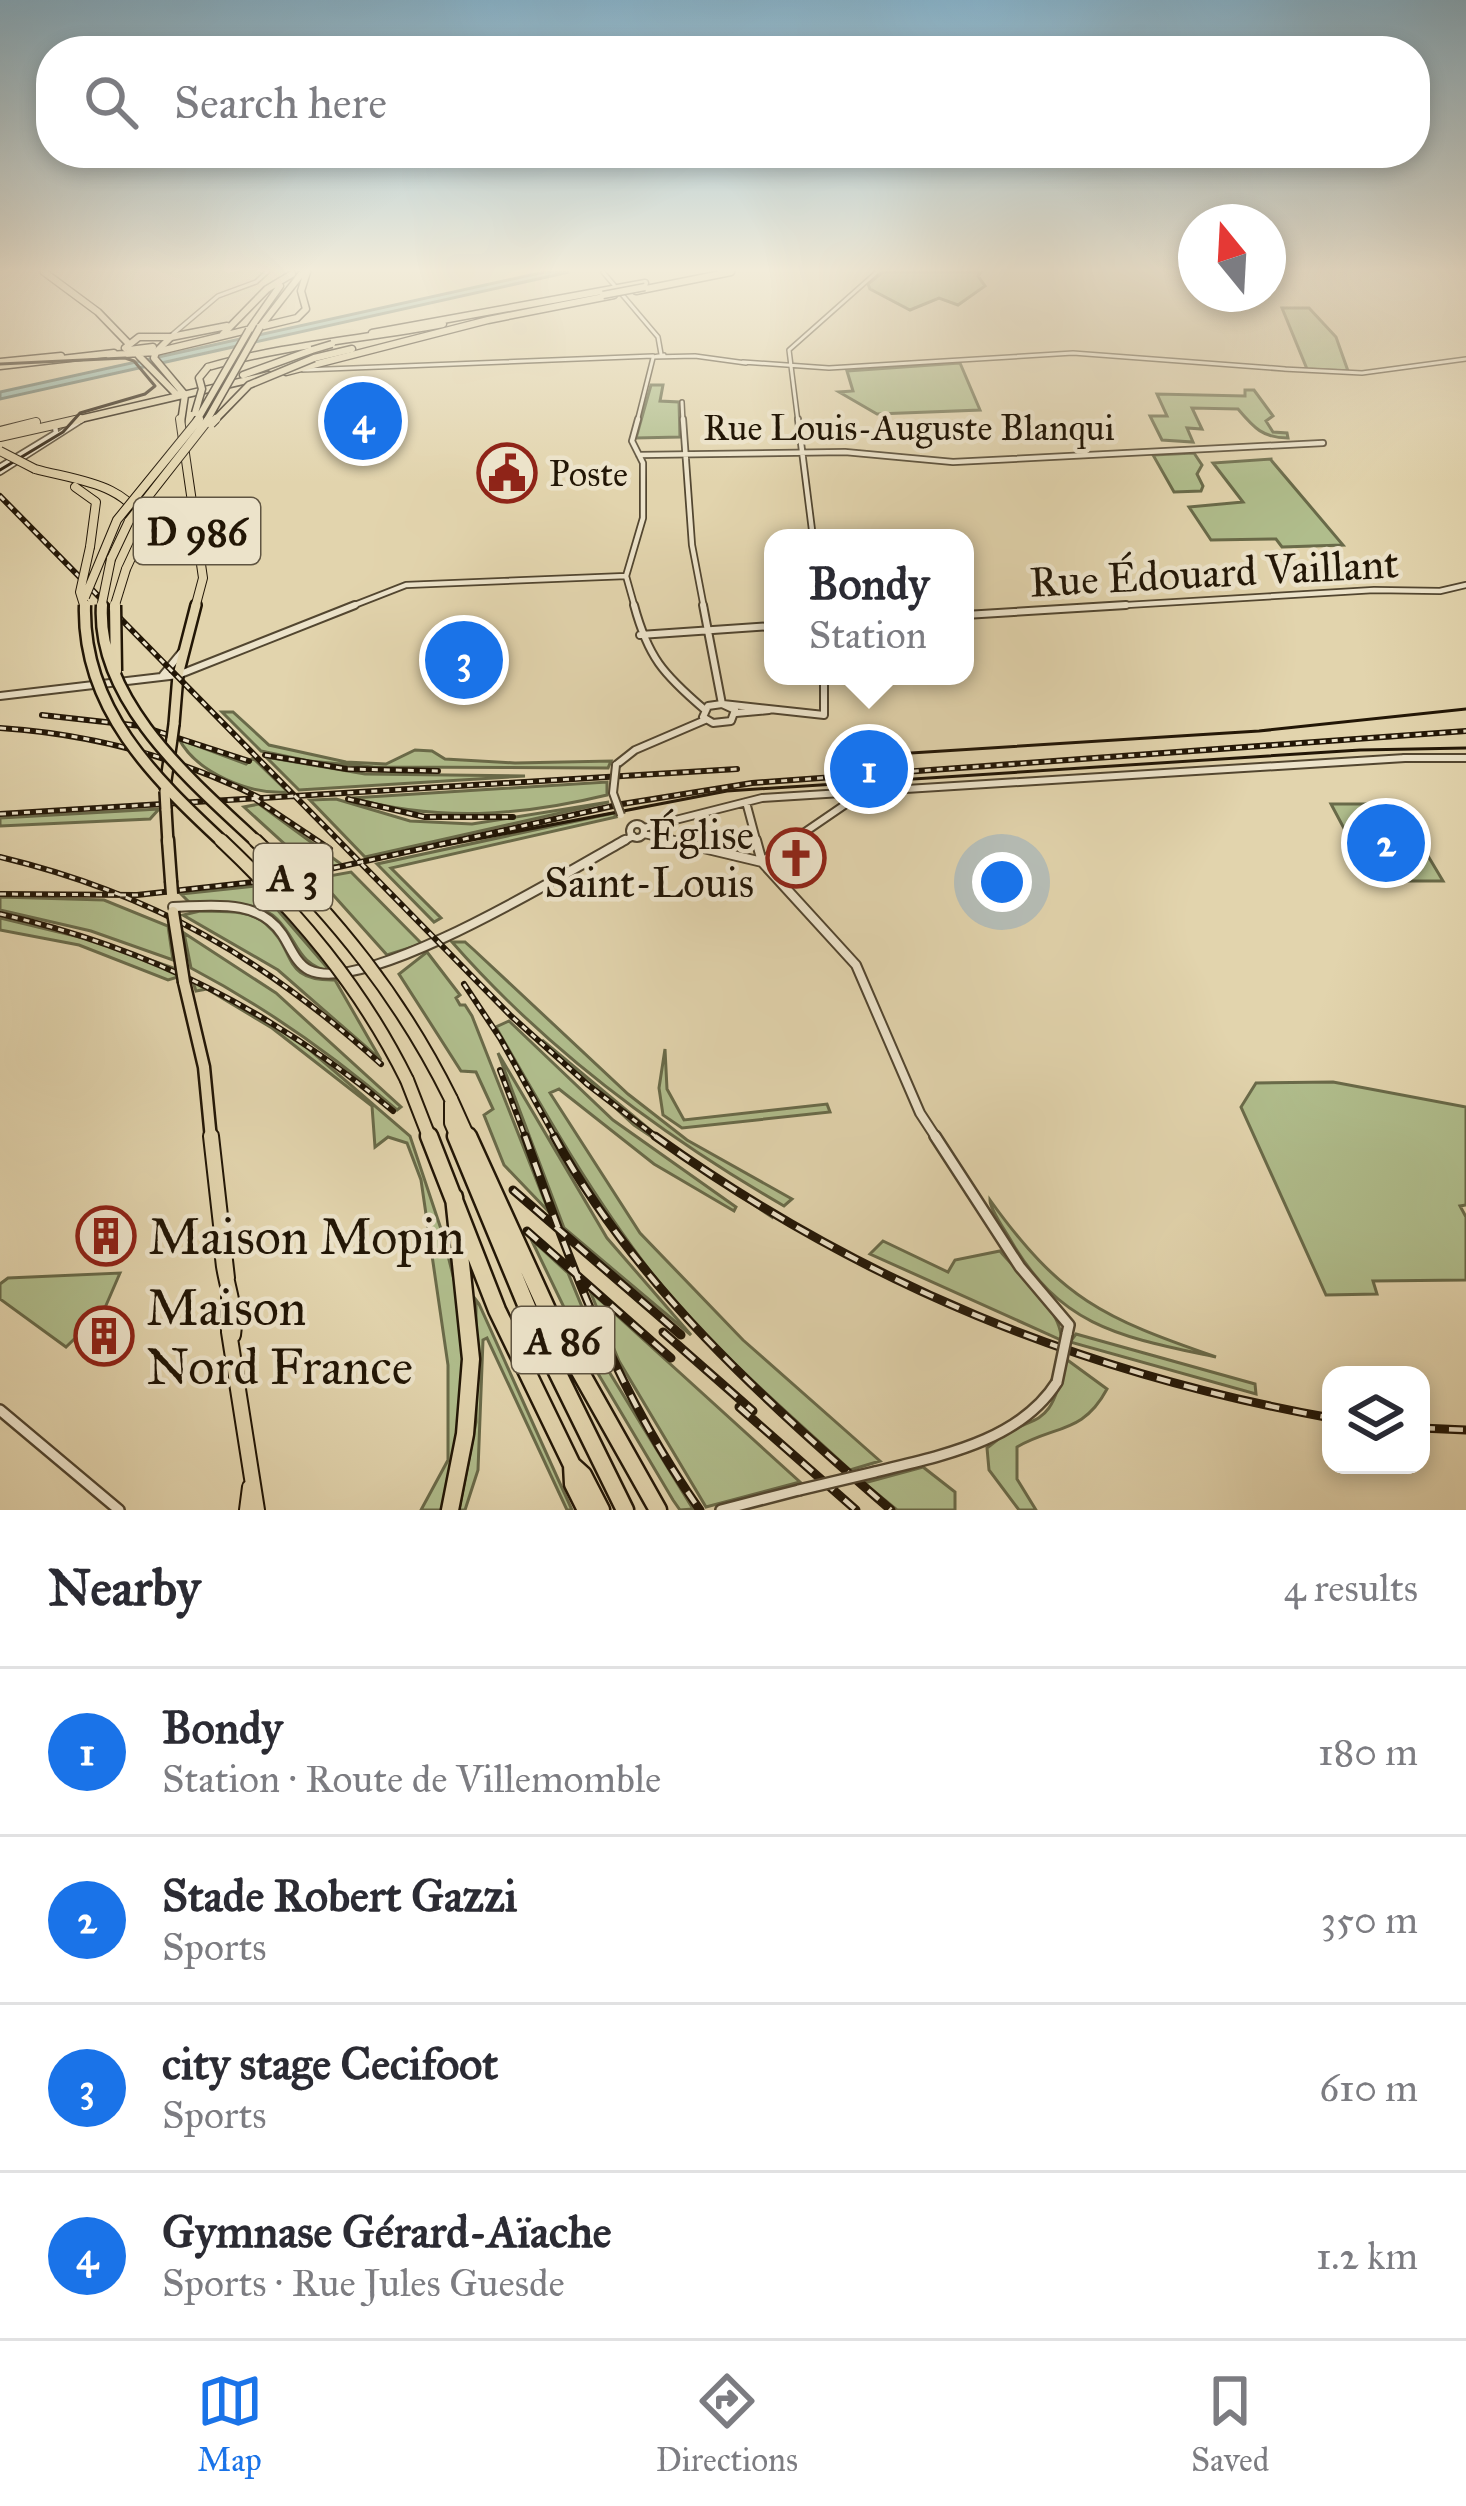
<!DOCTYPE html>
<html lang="en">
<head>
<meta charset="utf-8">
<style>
  body { margin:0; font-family:"IM FELL Great Primer",serif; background:#f7f7f7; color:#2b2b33 }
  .controls { position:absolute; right:36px; bottom:36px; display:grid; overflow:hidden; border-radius:24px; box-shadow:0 6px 18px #0003 }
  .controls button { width:108px; height:108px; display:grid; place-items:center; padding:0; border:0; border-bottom:3px solid #e1e1e2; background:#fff; color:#2b2b33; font:60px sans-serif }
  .compass { position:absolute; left:1178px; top:204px; width:108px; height:108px; border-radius:50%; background:#fff; box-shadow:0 6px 18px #0003; rotate:342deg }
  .you { position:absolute; left:1002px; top:882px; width:42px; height:42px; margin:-30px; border:9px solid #fff; border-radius:50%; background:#1a73e8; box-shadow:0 0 0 18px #1a73e833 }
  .badge { display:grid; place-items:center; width:78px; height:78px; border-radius:50%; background:#1a73e8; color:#fff; font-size:39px; font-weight:700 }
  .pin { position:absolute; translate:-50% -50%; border:6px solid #fff; box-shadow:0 3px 12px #0006 }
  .popup { position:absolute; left:764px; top:529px; width:210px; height:156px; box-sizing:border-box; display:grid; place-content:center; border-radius:24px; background:#fff; filter:drop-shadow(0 3px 9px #0005); font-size:39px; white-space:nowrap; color:#7c7c81 }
  .popup b { font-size:45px; color:#2b2b33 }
  .popup::after { content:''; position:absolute; left:50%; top:100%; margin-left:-24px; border:24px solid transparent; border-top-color:#fff }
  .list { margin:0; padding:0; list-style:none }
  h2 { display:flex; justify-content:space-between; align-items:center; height:156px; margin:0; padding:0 48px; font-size:51px }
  h2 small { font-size:39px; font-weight:400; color:#7c7c81 }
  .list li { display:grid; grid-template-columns:78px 1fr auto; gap:36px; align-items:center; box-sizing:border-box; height:168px; padding:0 48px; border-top:3px solid #e1e1e2 }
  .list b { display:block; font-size:45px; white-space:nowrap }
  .list p { margin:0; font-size:39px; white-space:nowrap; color:#7c7c81 }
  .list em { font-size:39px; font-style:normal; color:#7c7c81 }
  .icon { flex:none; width:66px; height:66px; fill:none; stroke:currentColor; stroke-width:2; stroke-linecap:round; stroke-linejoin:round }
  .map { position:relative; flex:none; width:1466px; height:1510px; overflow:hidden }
  .search { position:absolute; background:#fff; box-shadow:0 6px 18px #0003; left:36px; right:36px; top:36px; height:132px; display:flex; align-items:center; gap:30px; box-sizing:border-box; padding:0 42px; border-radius:48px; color:#7c7c81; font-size:45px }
  .sheet { height:828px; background:#fff }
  nav { display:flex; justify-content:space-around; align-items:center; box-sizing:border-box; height:168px; border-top:3px solid #e1e1e2; background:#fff; font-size:33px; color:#7c7c81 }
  nav a { display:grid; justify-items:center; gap:6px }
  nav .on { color:#1a73e8 }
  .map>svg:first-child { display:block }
  .green { fill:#b0bd8c; stroke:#696a49; stroke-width:3 }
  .water { fill:#95b8ac; stroke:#67776a; stroke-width:3 }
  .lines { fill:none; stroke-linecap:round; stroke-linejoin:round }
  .minor-far4-casing { stroke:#524630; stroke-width:6 }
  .minor-far3-casing { stroke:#524630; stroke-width:8 }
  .minor-far2-casing { stroke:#524630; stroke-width:10 }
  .minor-far1-casing { stroke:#524630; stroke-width:12 }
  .minor-casing { stroke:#524630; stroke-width:14 }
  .major-far4-casing { stroke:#221606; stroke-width:9 }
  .major-far3-casing { stroke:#221606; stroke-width:10 }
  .major-far2-casing { stroke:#221606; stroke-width:14 }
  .major-far1-casing { stroke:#221606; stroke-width:15 }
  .major-casing { stroke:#221606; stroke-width:18 }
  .highway-far3-casing { stroke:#221606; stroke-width:9 }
  .highway-far2-casing { stroke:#221606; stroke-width:10 }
  .highway-far1-casing { stroke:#221606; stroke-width:16 }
  .highway-casing { stroke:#221606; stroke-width:21 }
  .minor-far4 { stroke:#ece3ca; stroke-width:3 }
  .minor-far3 { stroke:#ece3ca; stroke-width:4.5 }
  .minor-far2 { stroke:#ece3ca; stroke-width:6 }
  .minor-far1 { stroke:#ece3ca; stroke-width:8 }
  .minor { stroke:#ece3ca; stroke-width:9 }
  .major-far4 { stroke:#e2d4ad; stroke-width:6 }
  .major-far3 { stroke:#e2d4ad; stroke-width:8 }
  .major-far2 { stroke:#e2d4ad; stroke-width:9 }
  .major-far1 { stroke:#e2d4ad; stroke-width:10 }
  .major { stroke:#e2d4ad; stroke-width:14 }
  .highway-far3 { stroke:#e2d4ad; stroke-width:6 }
  .highway-far2 { stroke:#e2d4ad; stroke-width:8 }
  .highway-far1 { stroke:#e2d4ad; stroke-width:12 }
  .highway { stroke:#e2d4ad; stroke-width:16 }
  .tram { stroke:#221606; stroke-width:3 }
  .rail-far1-casing { stroke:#221606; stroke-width:6 }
  .rail-casing { stroke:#221606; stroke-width:9 }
  .rail-far1 { stroke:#ece3ca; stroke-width:3; stroke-dasharray:6; stroke-linecap:butt }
  .rail { stroke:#ece3ca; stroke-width:4.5; stroke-dasharray:14; stroke-linecap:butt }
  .minor-bridge-far1-casing { stroke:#524630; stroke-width:10; stroke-linecap:butt }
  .minor-bridge-casing { stroke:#524630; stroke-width:14; stroke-linecap:butt }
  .major-bridge-far2-casing { stroke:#221606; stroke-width:9; stroke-linecap:butt }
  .major-bridge-far1-casing { stroke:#221606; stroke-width:14; stroke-linecap:butt }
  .major-bridge-casing { stroke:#221606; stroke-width:15; stroke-linecap:butt }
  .highway-bridge-far3-casing { stroke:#221606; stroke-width:9; stroke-linecap:butt }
  .highway-bridge-far2-casing { stroke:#221606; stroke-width:10; stroke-linecap:butt }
  .highway-bridge-far1-casing { stroke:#221606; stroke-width:15; stroke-linecap:butt }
  .highway-bridge-casing { stroke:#221606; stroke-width:16; stroke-linecap:butt }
  .minor-bridge-far1 { stroke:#ece3ca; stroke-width:6 }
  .minor-bridge { stroke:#ece3ca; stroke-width:9 }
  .major-bridge-far2 { stroke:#e2d4ad; stroke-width:6 }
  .major-bridge-far1 { stroke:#e2d4ad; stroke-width:9 }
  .major-bridge { stroke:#e2d4ad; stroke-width:10 }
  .highway-bridge-far3 { stroke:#e2d4ad; stroke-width:6 }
  .highway-bridge-far2 { stroke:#e2d4ad; stroke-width:8 }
  .highway-bridge-far1 { stroke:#e2d4ad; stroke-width:10 }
  .highway-bridge { stroke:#e2d4ad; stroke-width:12 }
  .labels { text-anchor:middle; stroke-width:9; stroke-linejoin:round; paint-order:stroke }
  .far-street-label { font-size:36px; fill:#221606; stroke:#ece3ca }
  .far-poi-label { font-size:36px; fill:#221606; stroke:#ece3ca; text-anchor:start }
  .shield { fill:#ece3ca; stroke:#5f5441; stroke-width:3 }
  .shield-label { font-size:39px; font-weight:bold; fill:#221606 }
  .street-label { font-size:42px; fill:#221606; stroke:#ece3ca }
  .poi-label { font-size:42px; fill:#221606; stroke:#ece3ca; text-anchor:end }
  .near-poi-label { font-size:51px; fill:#221606; stroke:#ece3ca; text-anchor:start }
</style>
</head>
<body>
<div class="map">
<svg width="1466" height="1510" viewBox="0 0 1466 1510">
  <rect width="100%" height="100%" fill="#e2d4ad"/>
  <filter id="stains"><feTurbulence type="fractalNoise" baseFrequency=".00167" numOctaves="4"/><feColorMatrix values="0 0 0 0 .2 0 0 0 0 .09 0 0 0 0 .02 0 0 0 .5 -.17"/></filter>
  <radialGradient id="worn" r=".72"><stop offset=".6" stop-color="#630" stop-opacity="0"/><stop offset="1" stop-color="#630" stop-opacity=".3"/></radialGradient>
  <path class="green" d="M883 272H981L978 276 985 286 958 305 939 298 910 310 870 289 868 284Z
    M1282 308H1309L1336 337 1348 371 1307 369Z
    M960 363 980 410 877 414 839 392 853 391 847 371Z
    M651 385H663L660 401 679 402 680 437 636 438Z
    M1245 390H1254L1273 416 1266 421 1273 432 1287 433 1288 438C1263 438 1254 428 1238 409L1192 408 1202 429 1187 428 1193 442 1162 440 1150 416H1167L1157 394 1245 396Z
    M1194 453 1202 465 1197 474 1203 486 1201 491 1174 492 1153 455Z
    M1271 459V460L1343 545 1282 547 1276 539 1211 540 1189 507 1243 502 1213 463Z
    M222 712H233L269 745 346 762 386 764 415 750 432 751 445 759 515 763 611 761 608 768 373 767 309 761 261 751Z
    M179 739 246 764 253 758 288 792C250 795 197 773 179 739Z
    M266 757 365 774 525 776 299 790Z
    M607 782V795C521 816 438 822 352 798Z
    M336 799 410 821 472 824 609 802 365 857 310 800Z
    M259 804 341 864 311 868 244 807Z
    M1331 804H1397L1443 881H1372Z
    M159 809 150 819 0 826V818Z
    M614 813 616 817 391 868 441 918 434 922 377 864Z
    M351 872 422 944 387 955 318 878Z
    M257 886 331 972C296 964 299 941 277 919 257 899 216 904 190 903L181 894Z
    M0 897 104 900 168 926 173 960 91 931 0 910Z
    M200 911C221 912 250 909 266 924 297 950 280 981 335 980L381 1060 278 970 183 915Z
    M0 918 96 941 176 969 178 977 168 980 79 945 0 930Z
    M184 933 276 993 401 1107 397 1110C332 1054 267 1008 191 968Z
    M452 942H465L474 950 628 1094 687 1140 792 1199 784 1206C663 1136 544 1047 452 942Z
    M427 952 460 995 456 998 460 1005H465L472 1016 549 1212 504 1165 484 1115 493 1109 476 1072 461 1071 399 974Z
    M192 979 296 1038 410 1136 442 1232 466 1327 465 1393 444 1510H421L448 1460V1365L421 1180 407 1143 388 1137 375 1147 372 1106 272 1028 207 989 196 991Z
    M509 1021 613 1120 736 1207 734 1211 654 1164 559 1089 550 1093 640 1233 743 1340 880 1461 850 1470C783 1408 711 1348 654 1276 593 1198 545 1113 496 1027Z
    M542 1040 661 1139 773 1213 772 1217 634 1125Z
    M665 1049 667 1089 684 1120 827 1104 830 1112 682 1128 663 1115 659 1088Z
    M498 1053 607 1238 691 1335 564 1228Z
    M1333 1082 1466 1107V1205L1460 1206 1466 1217V1280L1373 1281 1377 1294 1326 1295 1241 1107 1256 1083Z
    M990 1200C1061 1299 1103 1318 1216 1357 1122 1337 1061 1328 1010 1239 1002 1226 990 1209 990 1200Z
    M531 1239 568 1273 608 1370 693 1509 680 1510 673 1500 587 1355Z
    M883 1241 948 1272 955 1260 1000 1251C1018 1273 1063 1311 1061 1340L870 1254Z
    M120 1273 104 1310 66 1347 0 1299V1284L8 1278Z
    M590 1291 800 1482 706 1507 619 1361Z
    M476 1300 479 1304 572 1510H567L487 1338 483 1340 478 1470 465 1510H459L476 1422Z
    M1076 1334 1255 1384 1256 1394 1070 1342Z
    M1066 1359 1107 1389C1083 1434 1055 1425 1017 1447V1479L1036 1510H1019L989 1470 987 1448C1036 1406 1048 1440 1066 1359Z
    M923 1467 955 1492V1510H897L864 1483Z"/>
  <path class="water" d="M544 272H569L0 399V392Z"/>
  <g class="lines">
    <g class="minor-far4-casing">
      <path id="minor-far4" d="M603 272 658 337 661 354
        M173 334 218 296 256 282 267 272
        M664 355 653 357 695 356 746 363
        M743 362 829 368 1073 353 1285 369
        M1283 369 1362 373 1466 359
        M303 370 653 356
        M682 402 683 422
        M79 422 83 419
        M637 422 653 358
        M798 422 789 350 877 272"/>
    </g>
    <g class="minor-far3-casing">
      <path id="minor-far3" d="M683 419 692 545 704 608
        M798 419 813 538
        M639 455 845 452 953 462 1323 443
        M0 467 56 433 55 426
        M0 472 83 419
        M347 608 406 585 626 576
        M635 608 626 576 643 518V463L632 441 638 419
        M1077 608 1374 590 1440 591 1466 585"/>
    </g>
    <g class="minor-far2-casing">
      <path id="minor-far2" d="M634 605C648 657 663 674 704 709
        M703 605 722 704
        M965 615 1126 605
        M640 635 773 626
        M163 675 181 653
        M0 696 178 675 355 605
        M722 704 735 710 731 721 713 723 703 717 708 706Z
        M723 704 824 715V676
        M736 713 769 710
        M1403 758H1466
        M616 765 635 750 705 720
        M746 802 757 843
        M630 831a7 7 0 1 1 14 0a7 7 0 1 1-14 0Z
        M644 828 762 798 1405 758
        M644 834 683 843
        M620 843 633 836
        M789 843 862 793"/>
    </g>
    <g class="minor-far1-casing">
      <path id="minor-far1" d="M670 840 762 862
        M756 840 762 862 856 965 920 1113 937 1139
        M762 862 794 840
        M173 907C211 906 258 898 282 934 290 946 296 964 309 970 365 997 569 871 625 840"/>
    </g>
    <g class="minor-casing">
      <path id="minor" d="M935 1136 1020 1267 1069 1325 1067 1334
        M0 1410 119 1510
        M875 1472C939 1456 1019 1442 1057 1382
        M721 1510 799 1490"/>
    </g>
    <g class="major-far4-casing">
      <path id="major-far4" d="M44 272 98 312 128 343
        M636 291 731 272
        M372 333 645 283
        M156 352 154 358 185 395
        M109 355 156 352 171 337H139L125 348
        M139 356 176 394 184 395
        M0 362 61 356
        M286 372 488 320 614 295
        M243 375 312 350
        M67 422 269 375
        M181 422 185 395"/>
    </g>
    <g class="major-far3-casing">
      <path id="major-far3" d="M180 419 203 578 195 608
        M0 431 36 422
        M0 437 80 419"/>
    </g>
    <g class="major-far2-casing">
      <path id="major-far2" d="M174 724 178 675 196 605
        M165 787 172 739
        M166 809 168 843"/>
    </g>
    <g class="major-far1-casing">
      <path id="major-far1" d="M168 840 171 881
        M184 982 204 1067 211 1139"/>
    </g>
    <g class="major-casing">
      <path id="major" d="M211 1136 227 1278
        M223 1243C220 1275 238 1303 233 1335
        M229 1297V1332L257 1510
        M247 1510 250 1487"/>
    </g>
    <g class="highway-far3-casing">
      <path id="highway-far3" d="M260 327 302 273
        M249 330 280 286
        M223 334 267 289 292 274
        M171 337 227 326
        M129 350 153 347
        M156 352 297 318 306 309 301 291 307 272
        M314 358 352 349
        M0 366 114 353
        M208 367C284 345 365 339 443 324"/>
    </g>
    <g class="highway-far2-casing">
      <path id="highway-far2" d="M35 469C74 480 131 483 145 528L126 569
        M75 487 96 502 90 547
        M111 559 129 521"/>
    </g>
    <g class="highway-far1-casing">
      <path id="highway-far1" d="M407 1080 430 1139
        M451 1099 469 1139
        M451 1103V1123L458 1139"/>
    </g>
    <g class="highway-casing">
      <path id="highway" d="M429 1136 497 1310 572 1465 583 1475 601 1510
        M456 1136 537 1331 625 1510
        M468 1136 555 1327 658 1510
        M572 1465 573 1484 586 1510
        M450 1510 465 1434 471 1359 454 1197"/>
    </g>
    <use href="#minor-far4" class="minor-far4"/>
    <use href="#minor-far3" class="minor-far3"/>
    <use href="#minor-far2" class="minor-far2"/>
    <use href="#minor-far1" class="minor-far1"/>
    <use href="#minor" class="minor"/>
    <use href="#major-far4" class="major-far4"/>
    <use href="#major-far3" class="major-far3"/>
    <use href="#major-far2" class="major-far2"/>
    <use href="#major-far1" class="major-far1"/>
    <use href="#major" class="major"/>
    <use href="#highway-far3" class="highway-far3"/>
    <use href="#highway-far2" class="highway-far2"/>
    <use href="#highway-far1" class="highway-far1"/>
    <use href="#highway" class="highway"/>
    <path class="tram" d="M0 364 125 358 134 361 155 386 145 394 80 413 63 432 0 470
      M879 755 1259 731 1466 709
      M441 846 727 791 1360 750 1466 748"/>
    <g class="rail-far1-casing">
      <path id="rail-far1" d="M0 496 511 1016 587 1084 659 1139
        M42 715 141 726 249 761
        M0 728C93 734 178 757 262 799
        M265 755 347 769 438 771
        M255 799 330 849
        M348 799 425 817H513
        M0 814 737 769
        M0 857C154 894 264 959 381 1064
        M0 894 137 895 289 878 622 804 752 783 1466 731
        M0 914C150 948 275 1012 393 1111
        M464 984 500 1038 556 1139
        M500 1070 526 1139"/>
    </g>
    <g class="rail-casing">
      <path id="rail" d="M525 1136C572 1268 618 1395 700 1510
        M554 1136C636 1286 763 1399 891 1510
        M655 1136C862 1284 1081 1373 1331 1418
        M513 1190 681 1335
        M527 1231 671 1358
        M663 1332 753 1411
        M739 1407 856 1510
        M1421 1428 1466 1430"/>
    </g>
    <use href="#rail-far1" class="rail-far1"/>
    <use href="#rail" class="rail"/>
    <g class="minor-bridge-far1-casing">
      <path id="minor-bridge-far1" d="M616 765 613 793 621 815"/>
    </g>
    <g class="minor-bridge-casing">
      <path id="minor-bridge" d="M1057 1382 1067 1334
        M799 1490 875 1472"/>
    </g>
    <g class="major-bridge-far2-casing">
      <path id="major-bridge-far2" d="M603 295 645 287
        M312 350 332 344"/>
    </g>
    <g class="major-bridge-far1-casing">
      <path id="major-bridge-far1" d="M172 739 174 724
        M165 791 166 809"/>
    </g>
    <g class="major-bridge-casing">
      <path id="major-bridge" d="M171 881 172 894
        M173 912 184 982"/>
    </g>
    <g class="highway-bridge-far3-casing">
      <path id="highway-bridge-far3" d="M195 413 202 389 199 378 208 367
        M196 422 249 330
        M206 422 260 327
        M213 422 249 385 314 358"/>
    </g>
    <g class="highway-bridge-far2-casing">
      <path id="highway-bridge-far2" d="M211 424 216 419
        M0 451 35 469
        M129 521 209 419
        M85 597 117 520 199 419
        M85 608 80 592 90 547
        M101 608 111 559
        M114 608 126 569"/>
    </g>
    <g class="highway-bridge-far1-casing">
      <path id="highway-bridge-far1" d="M85 605C82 708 153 777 224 843
        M102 605C96 702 194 783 258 843
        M115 605 116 671"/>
    </g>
    <g class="highway-bridge-casing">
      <path id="highway-bridge" d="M221 840C297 912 360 985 407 1080
        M255 840C336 917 401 998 451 1099"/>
    </g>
    <use href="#minor-bridge-far1" class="minor-bridge-far1"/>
    <use href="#minor-bridge" class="minor-bridge"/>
    <use href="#major-bridge-far2" class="major-bridge-far2"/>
    <use href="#major-bridge-far1" class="major-bridge-far1"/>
    <use href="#major-bridge" class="major-bridge"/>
    <use href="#highway-bridge-far3" class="highway-bridge-far3"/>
    <use href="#highway-bridge-far2" class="highway-bridge-far2"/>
    <use href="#highway-bridge-far1" class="highway-bridge-far1"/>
    <use href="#highway-bridge" class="highway-bridge"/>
  </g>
  <linearGradient id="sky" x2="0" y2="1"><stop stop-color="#87b6d0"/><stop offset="0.56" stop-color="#f2ecda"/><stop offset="1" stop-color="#f2ecda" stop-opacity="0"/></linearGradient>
  <rect width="1466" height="483" fill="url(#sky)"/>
  <defs>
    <g id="civic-ring" transform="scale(3)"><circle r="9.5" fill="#ece3ca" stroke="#8f2418" stroke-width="1.5"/><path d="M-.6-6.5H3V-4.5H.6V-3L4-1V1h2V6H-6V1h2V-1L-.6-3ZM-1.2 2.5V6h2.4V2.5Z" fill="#8f2418"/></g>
    <g id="church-ring" transform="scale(3)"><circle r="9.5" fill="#ece3ca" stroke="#8f2418" stroke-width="1.5"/><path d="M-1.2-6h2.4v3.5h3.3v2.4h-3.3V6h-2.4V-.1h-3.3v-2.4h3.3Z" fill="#8f2418"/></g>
    <g id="building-ring" transform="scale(3)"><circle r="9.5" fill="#ece3ca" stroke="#8f2418" stroke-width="1.5"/><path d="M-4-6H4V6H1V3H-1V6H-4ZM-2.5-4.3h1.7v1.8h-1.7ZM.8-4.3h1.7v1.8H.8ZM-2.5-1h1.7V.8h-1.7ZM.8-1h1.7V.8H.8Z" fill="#8f2418"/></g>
  </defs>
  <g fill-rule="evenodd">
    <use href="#civic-ring" x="507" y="473"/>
    <use href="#church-ring" x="796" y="858"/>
    <use href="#building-ring" x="106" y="1236"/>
    <use href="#building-ring" x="104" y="1336"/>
  </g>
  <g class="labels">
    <g class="far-street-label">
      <text x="909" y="440">Rue Louis-Auguste Blanqui</text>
    </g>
    <g class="far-poi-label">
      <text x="549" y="486">Poste</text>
    </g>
    <g class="shield">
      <rect x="134" y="498" width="126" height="66" rx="9"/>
      <rect x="254" y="844" width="78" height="66" rx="9"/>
      <rect x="512" y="1307" width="102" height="66" rx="9"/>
    </g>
    <g class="shield-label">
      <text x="197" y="545">D 986</text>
      <text x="293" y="891">A 3</text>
      <text x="563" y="1354">A 86</text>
    </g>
    <g class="street-label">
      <text transform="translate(1214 572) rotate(-3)" y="15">Rue Édouard Vaillant</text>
    </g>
    <g class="poi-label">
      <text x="754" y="849">Église<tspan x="754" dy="48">Saint-Louis</tspan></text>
    </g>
    <g class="near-poi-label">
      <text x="148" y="1254">Maison Mopin</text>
      <text x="146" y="1325">Maison<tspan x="146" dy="59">Nord France</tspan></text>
    </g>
  </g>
  <rect width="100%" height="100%" filter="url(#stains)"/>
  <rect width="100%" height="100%" fill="url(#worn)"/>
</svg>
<div class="controls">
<button><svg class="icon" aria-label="layers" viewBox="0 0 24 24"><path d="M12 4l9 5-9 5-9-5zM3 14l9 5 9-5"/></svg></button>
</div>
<svg class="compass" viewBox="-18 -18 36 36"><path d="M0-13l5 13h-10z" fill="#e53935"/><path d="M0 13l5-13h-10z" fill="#7c7c81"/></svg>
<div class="you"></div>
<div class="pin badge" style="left:869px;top:769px">1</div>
<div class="popup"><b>Bondy</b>Station</div>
<div class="pin badge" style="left:1386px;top:843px">2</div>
<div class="pin badge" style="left:464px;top:660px">3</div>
<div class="pin badge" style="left:363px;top:421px">4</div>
<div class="search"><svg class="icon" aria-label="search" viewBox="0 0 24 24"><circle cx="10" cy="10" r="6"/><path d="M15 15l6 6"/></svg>Search here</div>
</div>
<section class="sheet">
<h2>Nearby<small>4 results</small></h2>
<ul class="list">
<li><span class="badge">1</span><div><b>Bondy</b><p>Station · Route de Villemomble</p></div><em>180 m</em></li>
<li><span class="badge">2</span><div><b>Stade Robert Gazzi</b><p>Sports</p></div><em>350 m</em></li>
<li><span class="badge">3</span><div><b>city stage Cecifoot</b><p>Sports</p></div><em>610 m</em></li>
<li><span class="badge">4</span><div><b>Gymnase Gérard-Aïache</b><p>Sports · Rue Jules Guesde</p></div><em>1.2 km</em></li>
</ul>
</section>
<nav>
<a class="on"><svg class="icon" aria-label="map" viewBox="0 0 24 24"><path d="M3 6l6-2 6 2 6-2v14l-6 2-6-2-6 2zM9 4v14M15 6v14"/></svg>Map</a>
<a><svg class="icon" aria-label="directions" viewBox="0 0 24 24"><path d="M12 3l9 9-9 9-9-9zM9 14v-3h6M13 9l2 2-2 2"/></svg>Directions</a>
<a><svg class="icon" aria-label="saved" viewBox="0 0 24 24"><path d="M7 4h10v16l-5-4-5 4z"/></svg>Saved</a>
</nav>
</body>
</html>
